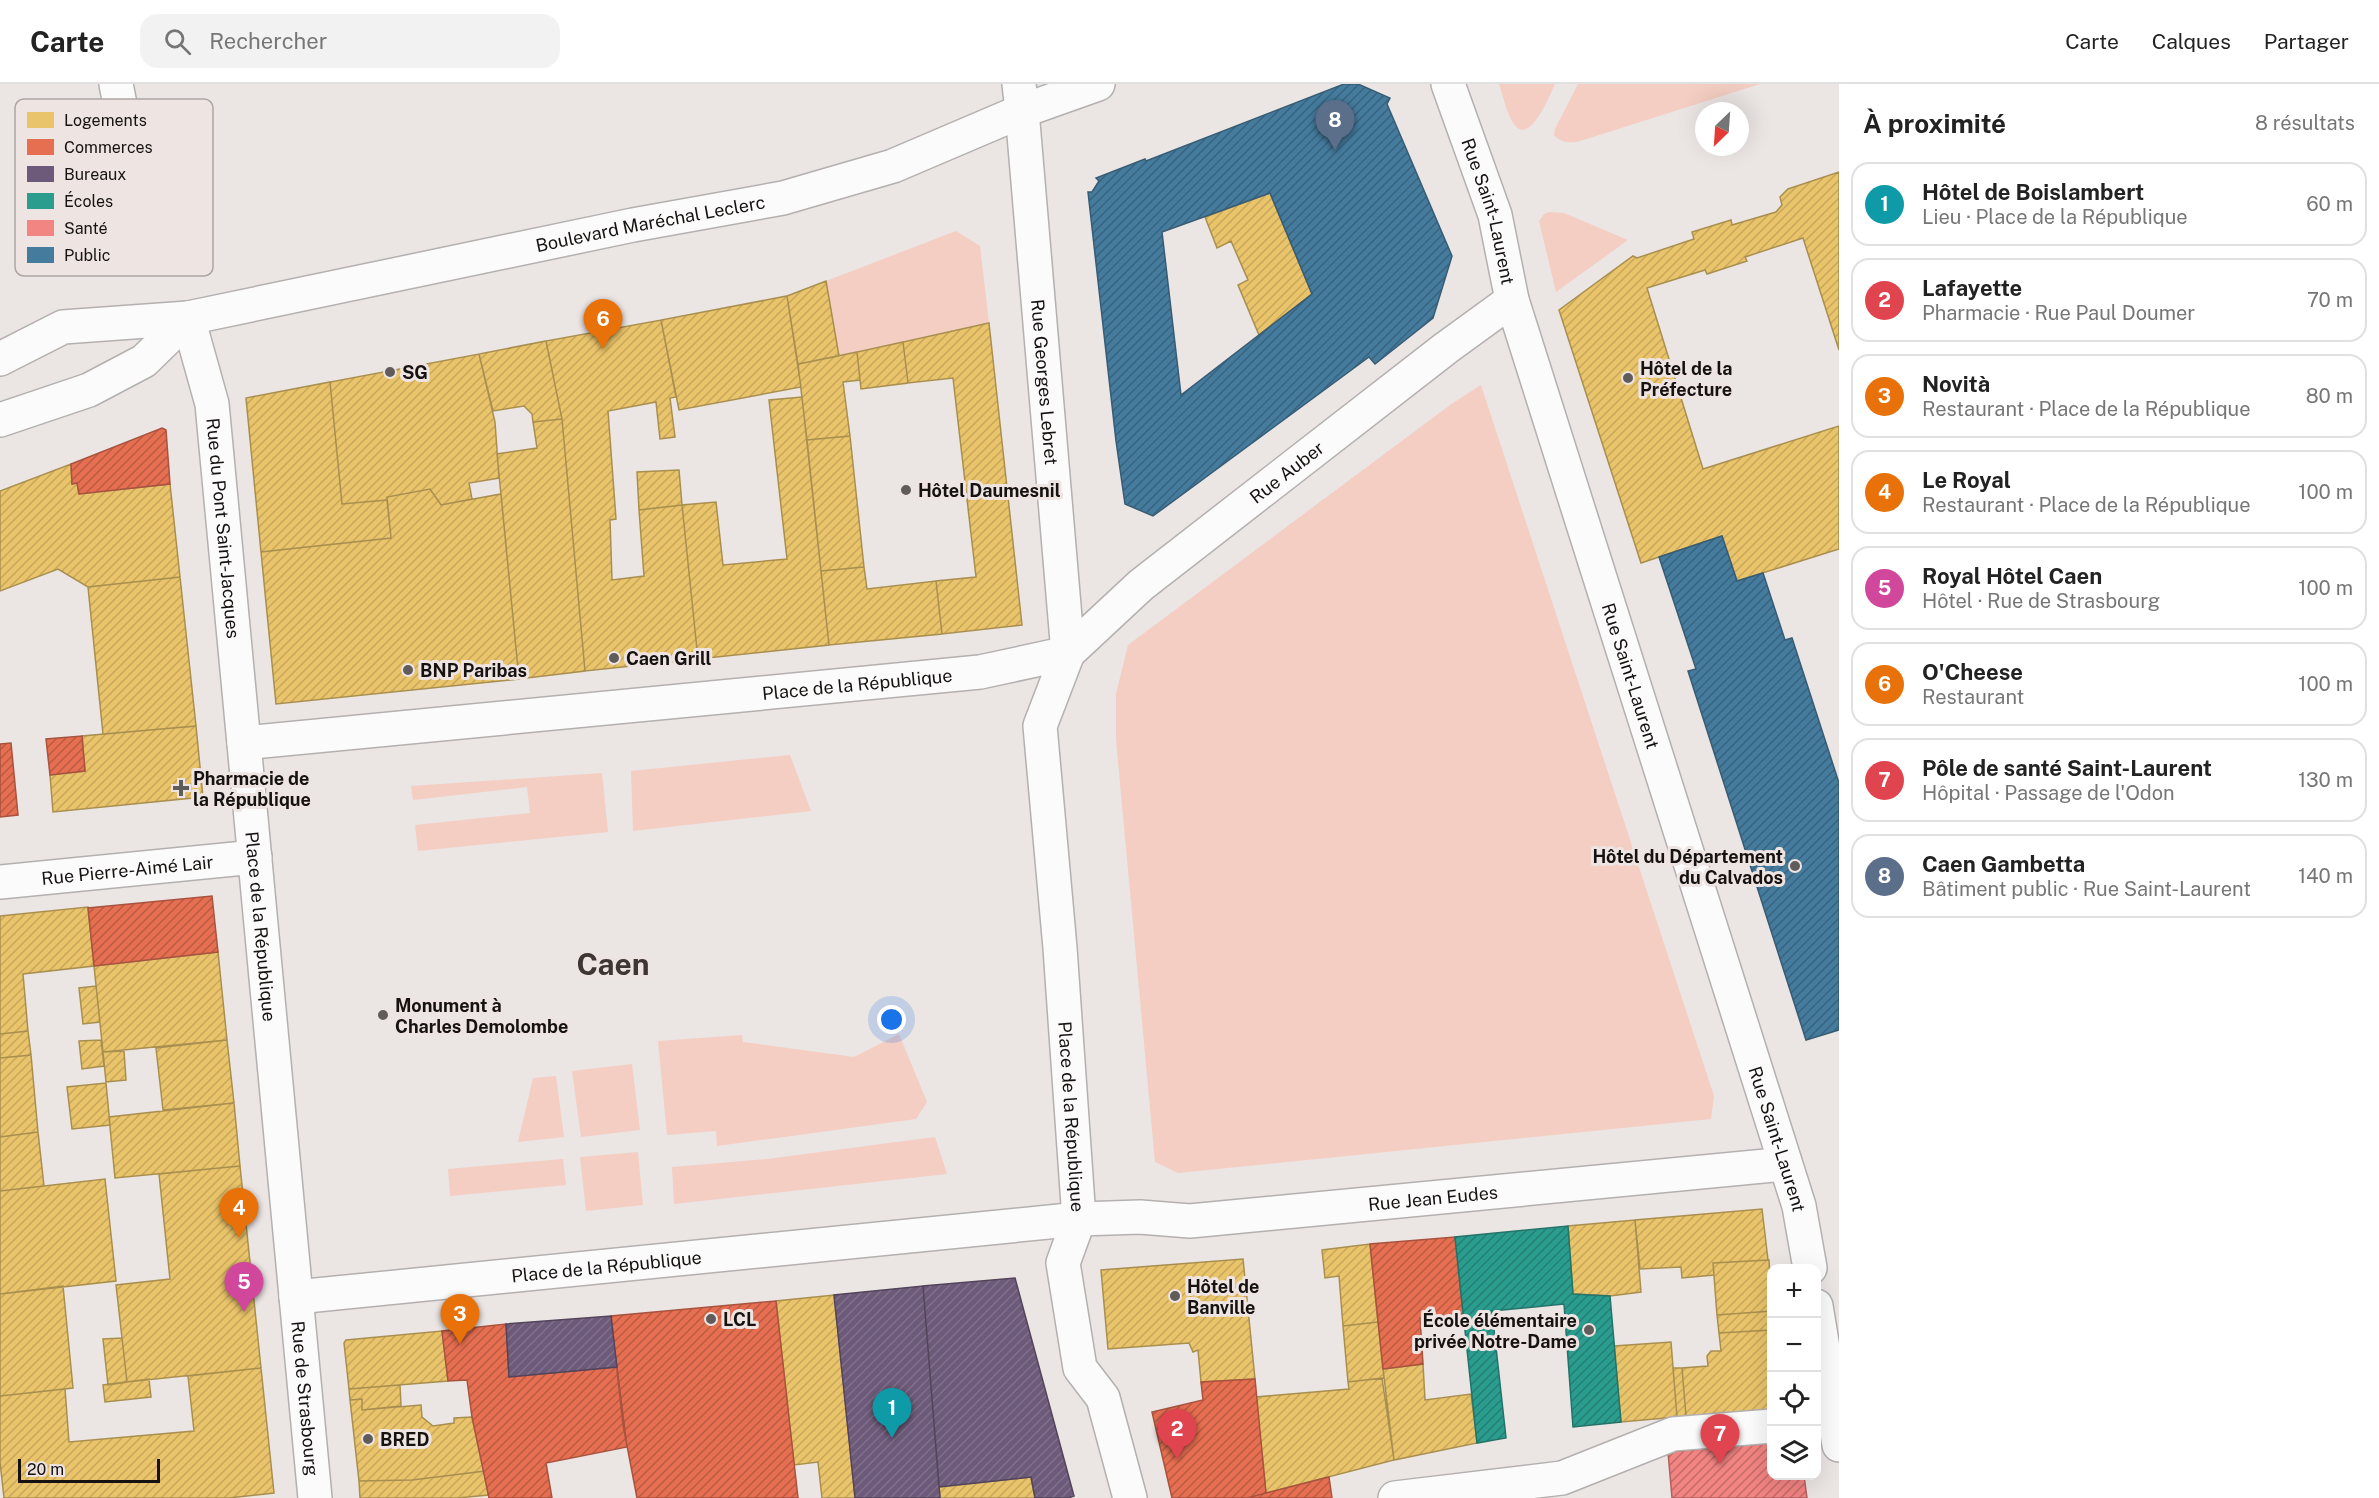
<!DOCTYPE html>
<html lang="fr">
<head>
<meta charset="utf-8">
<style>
  :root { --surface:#fff; --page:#f2f2f2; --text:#222; --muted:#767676; --line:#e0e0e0; --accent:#7c3aed }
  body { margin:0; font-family:"Public Sans",sans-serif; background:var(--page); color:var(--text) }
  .controls { position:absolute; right:18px; bottom:18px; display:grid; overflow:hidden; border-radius:12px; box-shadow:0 6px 24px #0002 }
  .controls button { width:54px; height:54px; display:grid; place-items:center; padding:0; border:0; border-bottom:2px solid var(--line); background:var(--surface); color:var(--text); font:30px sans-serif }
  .compass { position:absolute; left:1695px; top:18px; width:54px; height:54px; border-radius:50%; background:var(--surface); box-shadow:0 6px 24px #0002; rotate:205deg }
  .scale { position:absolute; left:18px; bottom:15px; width:142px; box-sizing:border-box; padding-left:6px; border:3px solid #151211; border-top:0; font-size:16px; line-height:21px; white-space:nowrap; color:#151211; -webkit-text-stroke:4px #eee4e1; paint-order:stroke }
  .you { position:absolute; left:892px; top:936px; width:21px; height:21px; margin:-15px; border:4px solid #fff; border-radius:50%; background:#1a73e8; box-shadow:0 0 0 9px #1a73e833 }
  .badge { display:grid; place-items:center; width:39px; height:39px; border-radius:50%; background:var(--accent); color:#fff; font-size:20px; font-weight:700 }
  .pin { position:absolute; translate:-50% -50px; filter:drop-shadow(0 2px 3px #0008) }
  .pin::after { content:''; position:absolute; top:32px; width:21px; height:18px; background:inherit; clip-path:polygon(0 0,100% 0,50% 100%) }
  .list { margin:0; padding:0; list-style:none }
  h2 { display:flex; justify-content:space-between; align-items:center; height:78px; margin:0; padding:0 24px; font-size:26px }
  h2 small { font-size:20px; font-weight:400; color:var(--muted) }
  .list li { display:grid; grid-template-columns:39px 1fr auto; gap:18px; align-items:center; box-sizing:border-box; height:84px; margin:0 12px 12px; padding:0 12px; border:2px solid var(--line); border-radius:18px }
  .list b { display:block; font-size:22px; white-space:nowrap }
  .list p { margin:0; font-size:20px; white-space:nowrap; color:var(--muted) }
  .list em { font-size:20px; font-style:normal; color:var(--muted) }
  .icon { flex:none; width:33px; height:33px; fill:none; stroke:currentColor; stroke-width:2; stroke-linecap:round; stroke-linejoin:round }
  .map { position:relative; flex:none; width:1839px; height:1414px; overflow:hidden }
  header { display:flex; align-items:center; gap:36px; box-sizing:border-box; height:84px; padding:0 30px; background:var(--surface); border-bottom:2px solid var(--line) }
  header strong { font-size:28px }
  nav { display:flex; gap:33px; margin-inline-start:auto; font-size:21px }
  .search { width:420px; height:54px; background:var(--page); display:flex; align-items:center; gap:15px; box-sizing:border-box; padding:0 21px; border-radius:18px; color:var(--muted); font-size:22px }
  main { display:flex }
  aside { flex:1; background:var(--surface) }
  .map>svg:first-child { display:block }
  .green { fill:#f4cec2 }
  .homes { fill:url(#homes-hatch); stroke:#a98f4f; stroke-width:1.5 }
  .shops { fill:url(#shops-hatch); stroke:#a8533e; stroke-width:1.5 }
  .offices { fill:url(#offices-hatch); stroke:#53445a; stroke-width:1.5 }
  .schools { fill:url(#schools-hatch); stroke:#247369; stroke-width:1.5 }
  .health { fill:url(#health-hatch); stroke:#b06260; stroke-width:1.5 }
  .public { fill:url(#public-hatch); stroke:#375c73; stroke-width:1.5; fill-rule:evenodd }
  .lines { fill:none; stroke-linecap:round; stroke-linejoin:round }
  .street-casing { stroke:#b4b0af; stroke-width:36 }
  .secondary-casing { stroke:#b4b0af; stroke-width:36 }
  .street { stroke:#fcfbfb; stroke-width:33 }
  .secondary { stroke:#fcfbfb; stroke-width:33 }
  .poi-dot { fill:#605c5b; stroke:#eee4e1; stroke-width:2 }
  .labels { text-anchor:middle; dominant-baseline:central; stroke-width:6; stroke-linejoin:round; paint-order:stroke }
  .street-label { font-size:18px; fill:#151211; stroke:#eee4e1 }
  .poi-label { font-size:18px; font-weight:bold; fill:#151211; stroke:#eee4e1; text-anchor:start }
  .town-label { font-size:30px; font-weight:bold; fill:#3d3633; stroke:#eee4e1 }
  .key { fill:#eee4e1; stroke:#ada5a3; stroke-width:1.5 }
  .key-label { font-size:16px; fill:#151211 }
</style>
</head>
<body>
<header>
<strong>Carte</strong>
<div class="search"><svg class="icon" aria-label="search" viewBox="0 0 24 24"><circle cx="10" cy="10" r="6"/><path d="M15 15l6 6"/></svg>Rechercher</div>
<nav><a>Carte</a><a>Calques</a><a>Partager</a></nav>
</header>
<main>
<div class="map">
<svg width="1839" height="1414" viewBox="0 0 1839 1414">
  <defs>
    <pattern id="homes-hatch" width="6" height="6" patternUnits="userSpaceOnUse" patternTransform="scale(1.5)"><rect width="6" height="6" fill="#e9c46a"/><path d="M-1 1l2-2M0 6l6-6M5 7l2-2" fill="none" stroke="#c7a75b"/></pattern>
    <pattern id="shops-hatch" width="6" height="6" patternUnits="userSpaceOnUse" patternTransform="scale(1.5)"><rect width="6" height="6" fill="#e76f51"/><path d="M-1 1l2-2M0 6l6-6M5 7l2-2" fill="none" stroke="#ba5a42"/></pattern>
    <pattern id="offices-hatch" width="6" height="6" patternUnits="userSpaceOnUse" patternTransform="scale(1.5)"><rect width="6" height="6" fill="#6d597a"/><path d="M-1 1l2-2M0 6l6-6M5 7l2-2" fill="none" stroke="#80718a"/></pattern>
    <pattern id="schools-hatch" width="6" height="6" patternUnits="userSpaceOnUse" patternTransform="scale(1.5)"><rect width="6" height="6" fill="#2a9d8f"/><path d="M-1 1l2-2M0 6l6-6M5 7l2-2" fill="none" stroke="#237f73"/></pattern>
    <pattern id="health-hatch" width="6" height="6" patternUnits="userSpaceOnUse" patternTransform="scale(1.5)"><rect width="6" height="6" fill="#f28482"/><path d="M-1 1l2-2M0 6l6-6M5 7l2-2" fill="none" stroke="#c36b69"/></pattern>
    <pattern id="public-hatch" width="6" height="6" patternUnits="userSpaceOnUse" patternTransform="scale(1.5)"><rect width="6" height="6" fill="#457b9d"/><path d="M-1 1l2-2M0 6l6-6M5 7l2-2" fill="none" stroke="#38637f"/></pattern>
  </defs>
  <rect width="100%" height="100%" fill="#ebe5e4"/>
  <path class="green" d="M1499,0H1555C1550,11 1528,67 1512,37C1506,26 1503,12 1499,0Z
    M1578,0H1760L1577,58C1568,59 1560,58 1554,51L1555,45Z
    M1549,128L1564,129L1628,156L1556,208L1539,137L1544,130Z
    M956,147L980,162L989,239L839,272L826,197Z
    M1481,301L1714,1012L1711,1035L1178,1089L1155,1078L1116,656V610L1128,561L1450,321Z
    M790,671L811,727L633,747L631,687Z
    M602,689L608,748L418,767L415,741L530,729L527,703L413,716L411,702Z
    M899,950L927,1018L916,1035L717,1062L716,1047L667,1051L658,957L742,951L743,958L854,973Z
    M632,980L640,1046L581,1053L572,987Z
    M556,992L564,1053L518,1058L533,994Z
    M935,1053L947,1090L674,1120L672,1083L767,1075Z
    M638,1068L643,1121L586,1127L580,1073Z
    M563,1075L566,1101L450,1112L448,1085Z"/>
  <path class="homes" d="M1839,88V266L1803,154L1745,173L1747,177L1707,190L1705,186L1647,204L1703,385L1839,342V465L1737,497L1722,452L1641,479L1559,226L1633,172L1637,174L1694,155L1692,148L1731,136L1732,141L1776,128L1782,121L1780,113L1788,105Z
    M1270,109L1312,210L1259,251L1238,201L1248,196L1231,157L1217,164L1205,133Z
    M826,197L839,272L798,280L787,212Z
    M787,212L801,303L679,326L661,236Z
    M661,236L676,313L670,314L675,353L660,355L656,318L608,327L616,435L610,436L612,496L644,492L639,426L682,421L698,575L585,587L562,335L546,257Z
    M989,239L1022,541L942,550L936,497L976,493L953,294L908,299L903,258Z
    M546,257L562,335L533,338L532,330L524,322L493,327L479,270Z
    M903,258L908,299L861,305L857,268Z
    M857,268L860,296L843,298L850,352L807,356L798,280Z
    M479,270L495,338L499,394L469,399L472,415L441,421L430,405L387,413V416L342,420L330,298Z
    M330,298L342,420L387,416L391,454L261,468L246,314Z
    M802,313L829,561L698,575L682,421L716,418L723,481L787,475L769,316Z
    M562,335L585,587L519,595L497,370L537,364L533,338Z
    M850,352L864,483L821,487L807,356Z
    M71,380L72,400L77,399L79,410L170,400L180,493L88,503L58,485L0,507V407Z
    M679,386L682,421L639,426L637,388Z
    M679,386L682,421L639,426L637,388Z
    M430,405L441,421L501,410L519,595L276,620L261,468L391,454L387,413Z
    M864,483L867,505L936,497L942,550L829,561L821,487Z
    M180,493L196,642L103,650L88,503Z
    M196,642L203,713L53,728L50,691L85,687L82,652Z
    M88,823L94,882L23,890L28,947L0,950V832Z
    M218,868L227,956L103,968L94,882Z
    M96,902L100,938L83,940L79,904Z
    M28,947L31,971L0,974V950Z
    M101,956L104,982L82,985L79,957Z
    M227,956L234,1019L163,1026L156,964Z
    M124,967L126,996L106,998L103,968Z
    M31,971L38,1048L0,1053V974Z
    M106,999L110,1041L72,1045L67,1003Z
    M234,1019L240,1082L115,1094L109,1033Z
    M38,1048L44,1102L0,1107V1053Z
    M240,1082L261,1284L127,1298L116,1201L170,1195L159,1090Z
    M105,1095L116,1197L0,1210V1107Z
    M1762,1125L1768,1176L1713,1179L1714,1191L1682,1194L1681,1183L1640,1185L1635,1136Z
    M1635,1136L1641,1208L1610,1212L1573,1210L1568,1142Z
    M1370,1160L1378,1238L1343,1242L1339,1192L1325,1194L1322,1166Z
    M1243,1175L1255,1295L1201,1298L1198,1266L1193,1268L1189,1259L1108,1265L1101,1186Z
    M1769,1176L1772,1227L1717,1231L1713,1179Z
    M63,1202L73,1304L0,1312V1210Z
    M834,1211L844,1304L855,1414H822L818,1378L794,1381L776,1217Z
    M1772,1227V1246L1719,1249L1717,1231Z
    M1378,1238L1384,1294L1348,1298L1343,1242Z
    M1772,1246V1326L1686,1332L1682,1284L1708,1282L1707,1272L1711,1267H1721L1719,1249Z
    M442,1247L448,1297L349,1305L344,1259L346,1256Z
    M122,1254L127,1298L108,1301L103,1255Z
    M1671,1258L1677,1333L1621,1338L1614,1262Z
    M1423,1280L1425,1316L1471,1310L1477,1359L1394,1376L1383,1285Z
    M261,1284L274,1409L229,1414H4L0,1378V1312L65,1305L69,1358L194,1347L188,1292Z
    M1673,1284H1682L1686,1332L1677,1333Z
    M1382,1294L1394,1376L1266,1409L1256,1313L1349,1305L1348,1298Z
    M149,1295L151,1313L105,1318L103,1301Z
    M400,1301L401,1322L362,1326V1315L350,1316L349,1305Z
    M362,1315V1326L421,1321L422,1333L433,1342L454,1339V1334L472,1333L485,1387L412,1396L359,1397L350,1316Z
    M485,1387L488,1411L458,1414H360L359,1397L412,1396Z
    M1031,1393L1035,1414H940L939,1403Z"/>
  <path class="shops" d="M162,344L166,346L170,400L79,410L77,399L72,400L71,380Z
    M82,652L85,687L50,691L46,655Z
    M11,659L18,731L0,733V660Z
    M212,812L218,868L94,882L88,824Z
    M1455,1153L1463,1230L1420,1234L1423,1280L1383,1285L1370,1160Z
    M776,1217L798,1414H637L623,1341L611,1232Z
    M506,1240L509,1293L617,1283L627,1363L546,1379L552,1414H489L472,1333L467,1296L448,1297L442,1247Z
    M1255,1295L1266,1409L1247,1414H1172L1152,1328L1203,1316L1201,1298Z
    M1329,1393L1332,1414H1247L1266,1409Z"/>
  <path class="offices" d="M1015,1194L1074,1412L1068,1414H1035L1031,1393L939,1403L923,1202Z
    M923,1202L940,1414H855L834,1211Z
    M611,1232L617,1283L509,1293L506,1240Z"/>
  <path class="schools" d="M1568,1142L1573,1210L1610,1212L1621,1338L1573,1343L1564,1220L1492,1227L1506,1354L1477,1359L1455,1153Z"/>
  <path class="health" d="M1772,1359V1392H1804L1807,1414H1672L1668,1368Z"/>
  <path class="public" d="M1344,0H1358L1390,14L1387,20L1452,172L1433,234L1375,280L1369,273L1153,432L1125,420L1116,357L1088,108H1092L1099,97L1096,94L1145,75L1146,77ZM1270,109L1312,210L1181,311L1162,148Z
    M1722,452L1737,497L1763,489L1785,556L1792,554L1839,699V946L1806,956L1688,587L1696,585L1659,473Z"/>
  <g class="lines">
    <g class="street-casing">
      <g id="street">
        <path d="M116,0L138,112"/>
        <path id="s1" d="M1448,0L1495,131L1512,216L1799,1122L1810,1184"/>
        <path id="s2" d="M1022,27L1068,569L1040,642L1060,864L1079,1135L1063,1179L1080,1284L1103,1314L1130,1414"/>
        <path id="s3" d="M188,234L212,320L315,1414"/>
        <path id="s4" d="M1068,569L1141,501L1446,264L1512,216"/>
        <path id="s5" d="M244,659L980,588L1068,569"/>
        <path id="s6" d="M0,798L255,773"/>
        <path id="s7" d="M296,1213L1079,1135L1140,1133L1190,1137L1785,1080"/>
        <path d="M1816,1222L1839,1361"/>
        <path d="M1395,1414L1562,1394L1673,1350L1772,1342"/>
      </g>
    </g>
    <g class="secondary-casing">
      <g id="secondary">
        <path d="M1019,0L1022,27"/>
        <path id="s8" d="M0,275L63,243L188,234L633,141L783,114L893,82L1022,27L1098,0"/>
        <path d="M0,336L89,306L144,277L188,234"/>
      </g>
    </g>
    <use href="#street" class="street"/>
    <use href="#secondary" class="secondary"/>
  </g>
  <g class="poi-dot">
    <circle cx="390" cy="288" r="6"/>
    <circle cx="1628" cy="294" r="6"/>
    <circle cx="906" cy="406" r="6"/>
    <circle cx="614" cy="574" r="6"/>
    <circle cx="408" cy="586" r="6"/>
    <path d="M178 695h6v6h6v6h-6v6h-6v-6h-6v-6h6z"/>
    <circle cx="1795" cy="782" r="6"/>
    <circle cx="383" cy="931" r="6"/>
    <circle cx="1175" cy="1212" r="6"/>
    <circle cx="711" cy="1235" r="6"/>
    <circle cx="1589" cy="1246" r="6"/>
    <circle cx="368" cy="1355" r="6"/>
  </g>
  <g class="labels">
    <g class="street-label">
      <text stroke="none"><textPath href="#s1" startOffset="134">Rue Saint-Laurent</textPath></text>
      <text stroke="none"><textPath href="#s8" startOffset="668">Boulevard Maréchal Leclerc</textPath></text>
      <text stroke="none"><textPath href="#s2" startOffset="272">Rue Georges Lebret</textPath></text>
      <text stroke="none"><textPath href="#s4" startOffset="284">Rue Auber</textPath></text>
      <text stroke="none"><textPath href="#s3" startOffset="214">Rue du Pont Saint-Jacques</textPath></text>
      <text stroke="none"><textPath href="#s1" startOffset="620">Rue Saint-Laurent</textPath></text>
      <text stroke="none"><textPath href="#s5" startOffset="616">Place de la République</textPath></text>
      <text stroke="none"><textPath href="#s6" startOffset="128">Rue Pierre-Aimé Lair</textPath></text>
      <text stroke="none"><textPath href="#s3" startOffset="614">Place de la République</textPath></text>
      <text stroke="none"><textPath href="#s2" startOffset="1014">Place de la République</textPath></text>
      <text stroke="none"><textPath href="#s1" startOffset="1106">Rue Saint-Laurent</textPath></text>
      <text stroke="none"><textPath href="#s7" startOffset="1142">Rue Jean Eudes</textPath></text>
      <text stroke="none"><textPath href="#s7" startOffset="312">Place de la République</textPath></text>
      <text stroke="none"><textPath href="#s3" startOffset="1088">Rue de Strasbourg</textPath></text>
    </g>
    <g class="poi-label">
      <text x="1640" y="284">Hôtel de la<tspan x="1640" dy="21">Préfecture</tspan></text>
      <text x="402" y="288">SG</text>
      <text x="918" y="406">Hôtel Daumesnil</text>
      <text x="626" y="574">Caen Grill</text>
      <text x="420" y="586">BNP Paribas</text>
      <text x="193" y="694">Pharmacie de<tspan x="193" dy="21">la République</tspan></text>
      <text x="1783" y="772" text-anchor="end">Hôtel du Département<tspan x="1783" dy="21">du Calvados</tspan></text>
      <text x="395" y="921">Monument à<tspan x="395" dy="21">Charles Demolombe</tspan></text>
      <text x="1187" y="1202">Hôtel de<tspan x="1187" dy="21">Banville</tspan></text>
      <text x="723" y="1235">LCL</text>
      <text x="1577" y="1236" text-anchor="end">École élémentaire<tspan x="1577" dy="21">privée Notre-Dame</tspan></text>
      <text x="380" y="1355">BRED</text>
    </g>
    <g class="town-label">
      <text x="613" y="880">Caen</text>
    </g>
  </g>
  <rect x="15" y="15" width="198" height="177" rx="9" class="key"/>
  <rect x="27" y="28" width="27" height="16" fill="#e9c46a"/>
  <rect x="27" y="55" width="27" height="16" fill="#e76f51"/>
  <rect x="27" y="82" width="27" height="16" fill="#6d597a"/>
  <rect x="27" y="109" width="27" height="16" fill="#2a9d8f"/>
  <rect x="27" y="136" width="27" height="16" fill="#f28482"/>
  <rect x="27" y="163" width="27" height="16" fill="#457b9d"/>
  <g class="key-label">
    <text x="64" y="42">Logements</text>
    <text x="64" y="69">Commerces</text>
    <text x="64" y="96">Bureaux</text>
    <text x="64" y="123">Écoles</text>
    <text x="64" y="150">Santé</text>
    <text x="64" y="177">Public</text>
  </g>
</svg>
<div class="controls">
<button>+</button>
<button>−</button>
<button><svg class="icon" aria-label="locate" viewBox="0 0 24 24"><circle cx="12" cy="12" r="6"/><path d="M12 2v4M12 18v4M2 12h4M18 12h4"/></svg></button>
<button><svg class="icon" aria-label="layers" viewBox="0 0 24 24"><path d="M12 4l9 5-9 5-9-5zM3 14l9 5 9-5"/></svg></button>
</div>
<svg class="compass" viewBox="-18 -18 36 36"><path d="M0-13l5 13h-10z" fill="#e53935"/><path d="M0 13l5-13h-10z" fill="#767676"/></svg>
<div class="scale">20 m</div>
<div class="you"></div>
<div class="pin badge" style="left:892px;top:1354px;background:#0f9aa8">1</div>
<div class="pin badge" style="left:1177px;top:1375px;background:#e0444e">2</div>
<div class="pin badge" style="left:460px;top:1260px;background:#e8710a">3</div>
<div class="pin badge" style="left:239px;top:1154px;background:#e8710a">4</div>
<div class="pin badge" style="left:244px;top:1228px;background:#d1479c">5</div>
<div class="pin badge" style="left:603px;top:265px;background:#e8710a">6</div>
<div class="pin badge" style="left:1720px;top:1380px;background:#e0444e">7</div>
<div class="pin badge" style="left:1335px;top:66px;background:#5c6f8a">8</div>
</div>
<aside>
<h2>À proximité<small>8 résultats</small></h2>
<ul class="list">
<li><span class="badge" style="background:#0f9aa8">1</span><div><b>Hôtel de Boislambert</b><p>Lieu · Place de la République</p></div><em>60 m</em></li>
<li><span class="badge" style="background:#e0444e">2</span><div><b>Lafayette</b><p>Pharmacie · Rue Paul Doumer</p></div><em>70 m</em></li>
<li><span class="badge" style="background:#e8710a">3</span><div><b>Novità</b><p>Restaurant · Place de la République</p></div><em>80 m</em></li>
<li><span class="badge" style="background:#e8710a">4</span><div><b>Le Royal</b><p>Restaurant · Place de la République</p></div><em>100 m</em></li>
<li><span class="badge" style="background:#d1479c">5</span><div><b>Royal Hôtel Caen</b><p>Hôtel · Rue de Strasbourg</p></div><em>100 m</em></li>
<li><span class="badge" style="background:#e8710a">6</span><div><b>O'Cheese</b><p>Restaurant</p></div><em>100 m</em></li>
<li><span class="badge" style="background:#e0444e">7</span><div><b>Pôle de santé Saint-Laurent</b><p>Hôpital · Passage de l'Odon</p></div><em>130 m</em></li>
<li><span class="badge" style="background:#5c6f8a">8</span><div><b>Caen Gambetta</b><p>Bâtiment public · Rue Saint-Laurent</p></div><em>140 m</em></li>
</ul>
</aside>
</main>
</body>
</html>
